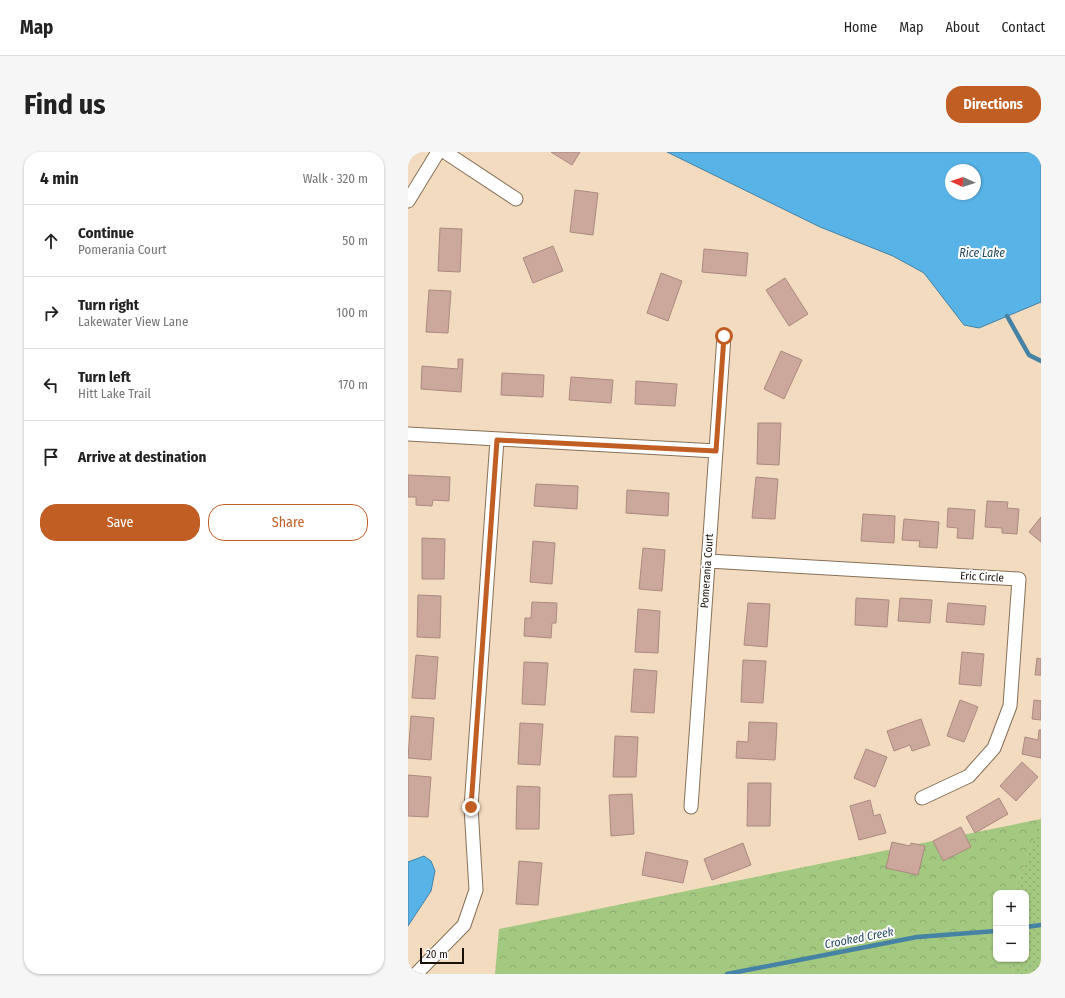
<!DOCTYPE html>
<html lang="en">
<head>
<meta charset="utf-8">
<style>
  :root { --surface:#fff; --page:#f6f6f6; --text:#222; --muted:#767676; --line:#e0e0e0; --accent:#c15e24 }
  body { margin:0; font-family:"Fira Sans Condensed",sans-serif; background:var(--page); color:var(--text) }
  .controls { position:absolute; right:12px; bottom:12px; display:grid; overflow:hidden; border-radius:8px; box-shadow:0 1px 3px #0004 }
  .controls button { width:36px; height:36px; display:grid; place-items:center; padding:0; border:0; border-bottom:1px solid var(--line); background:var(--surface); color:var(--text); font:20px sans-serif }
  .compass { position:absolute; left:537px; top:12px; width:36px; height:36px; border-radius:50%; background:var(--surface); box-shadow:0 1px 3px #0004; rotate:273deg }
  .scale { position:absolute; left:12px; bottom:10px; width:44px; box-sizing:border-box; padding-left:4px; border:2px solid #191108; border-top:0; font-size:11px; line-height:14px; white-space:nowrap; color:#191108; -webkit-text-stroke:3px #fff; paint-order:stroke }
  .stop { position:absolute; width:12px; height:12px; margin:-9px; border:3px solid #c15e24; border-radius:50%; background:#fff }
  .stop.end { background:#c15e24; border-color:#fff; box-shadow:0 1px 4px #0008 }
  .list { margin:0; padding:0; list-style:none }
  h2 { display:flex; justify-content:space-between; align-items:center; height:52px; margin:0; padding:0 16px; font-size:17px }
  h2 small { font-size:13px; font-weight:400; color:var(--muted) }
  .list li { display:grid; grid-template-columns:26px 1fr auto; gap:12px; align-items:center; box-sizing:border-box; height:72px; padding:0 16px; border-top:1px solid var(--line) }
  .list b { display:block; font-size:15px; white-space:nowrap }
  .list p { margin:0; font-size:13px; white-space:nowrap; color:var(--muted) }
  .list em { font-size:13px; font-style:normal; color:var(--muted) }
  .actions { display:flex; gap:8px; padding:12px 16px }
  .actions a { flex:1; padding:9px 0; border:1px solid var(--accent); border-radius:16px; text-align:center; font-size:14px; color:var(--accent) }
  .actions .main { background:var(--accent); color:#fff }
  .icon { flex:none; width:22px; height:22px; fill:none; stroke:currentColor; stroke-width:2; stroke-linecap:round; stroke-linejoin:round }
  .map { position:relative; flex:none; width:633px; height:822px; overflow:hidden; border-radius:16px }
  header { display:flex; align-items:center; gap:24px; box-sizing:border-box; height:56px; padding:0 20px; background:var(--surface); border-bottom:1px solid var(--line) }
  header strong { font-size:19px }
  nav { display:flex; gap:22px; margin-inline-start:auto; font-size:14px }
  .intro { display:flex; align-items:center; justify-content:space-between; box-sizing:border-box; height:96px; padding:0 24px }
  h1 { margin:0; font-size:28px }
  .button { padding:10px 18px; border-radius:16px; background:var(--accent); color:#fff; font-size:14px; font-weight:700 }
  main { display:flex; gap:24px; padding:0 24px }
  aside { flex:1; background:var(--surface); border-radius:16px; box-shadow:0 1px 3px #0004 }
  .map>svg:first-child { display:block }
  .grass { fill:url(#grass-dots) }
  .forest { fill:url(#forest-crowns) }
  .water { fill:#58b3e7; stroke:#4582a4; fill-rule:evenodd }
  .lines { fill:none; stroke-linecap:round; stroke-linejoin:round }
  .stream { stroke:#4582a4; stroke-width:4.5 }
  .building { fill:#cba79c; stroke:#ac8a7f }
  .minor-casing { stroke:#857057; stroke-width:15 }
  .minor { stroke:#fff; stroke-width:13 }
  .route { stroke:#c15e24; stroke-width:5 }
  .labels { text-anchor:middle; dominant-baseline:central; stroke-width:4; stroke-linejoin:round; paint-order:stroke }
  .street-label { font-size:11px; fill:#191108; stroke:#fff }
  .water-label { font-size:12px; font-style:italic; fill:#234a60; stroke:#fff }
</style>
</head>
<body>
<header>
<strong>Map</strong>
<nav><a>Home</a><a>Map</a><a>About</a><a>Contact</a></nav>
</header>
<div class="intro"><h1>Find us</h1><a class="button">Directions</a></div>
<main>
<aside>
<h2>4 min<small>Walk · 320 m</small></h2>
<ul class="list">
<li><svg class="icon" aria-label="ahead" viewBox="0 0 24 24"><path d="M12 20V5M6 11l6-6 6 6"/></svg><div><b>Continue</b><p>Pomerania Court</p></div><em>50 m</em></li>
<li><svg class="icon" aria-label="right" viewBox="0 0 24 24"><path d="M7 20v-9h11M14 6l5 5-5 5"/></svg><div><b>Turn right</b><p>Lakewater View Lane</p></div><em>100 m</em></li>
<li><svg class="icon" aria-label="left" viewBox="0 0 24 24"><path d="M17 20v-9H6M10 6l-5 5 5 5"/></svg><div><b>Turn left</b><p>Hitt Lake Trail</p></div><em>170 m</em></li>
<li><svg class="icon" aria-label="arrive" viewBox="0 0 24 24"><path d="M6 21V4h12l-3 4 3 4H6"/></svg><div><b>Arrive at destination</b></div></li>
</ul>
<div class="actions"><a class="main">Save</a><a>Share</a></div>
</aside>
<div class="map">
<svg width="633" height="822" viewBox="0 0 633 822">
  <defs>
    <pattern id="grass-dots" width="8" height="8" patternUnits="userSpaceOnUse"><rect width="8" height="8" fill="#a3c880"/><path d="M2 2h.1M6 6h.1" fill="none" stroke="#8cab6d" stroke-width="1.8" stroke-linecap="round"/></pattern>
    <pattern id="forest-crowns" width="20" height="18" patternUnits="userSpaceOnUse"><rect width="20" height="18" fill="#a3c880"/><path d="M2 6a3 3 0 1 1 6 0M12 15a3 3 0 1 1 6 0" fill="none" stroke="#8cab6d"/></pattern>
  </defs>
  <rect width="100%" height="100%" fill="#f3dbbf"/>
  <path class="grass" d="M633,666V822H606L601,807H618V741H606Z"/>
  <path class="forest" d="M633,667L606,741H588V807H601L606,822H87L91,777Z"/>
  <path class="water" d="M259,0H633V150L571,176L556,173L516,121L485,104L412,75ZM543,18H567V42H543Z
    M16,704L23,709L27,719L23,739L0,774V710Z"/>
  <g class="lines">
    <path class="stream" d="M599,164L621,203L633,209
      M618,775L633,773
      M319,822L509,785L588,779"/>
  </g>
  <path class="building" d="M143,0H172L164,13Z
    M167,38L190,41L185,83L162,80Z
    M32,76L54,77L52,120L30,119Z
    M145,94L155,119L125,131L115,106Z
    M296,97L340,101L338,124L294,120Z
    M253,121L274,129L260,169L239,161Z
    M377,126L400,162L381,174L358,138Z
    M21,138L43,139L40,181L18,180Z
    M373,199L394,208L376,247L356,237Z
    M50,207H55L53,240L13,237L14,214L50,217Z
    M94,221L136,223L135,245L93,243Z
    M163,225L205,228L203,251L161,248Z
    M228,229L269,232L267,254L227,252Z
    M350,271H373L371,313L349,312Z
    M0,323L42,325L41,349L25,348L24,354L8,353V345H0Z
    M348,325L370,327L367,367L344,366Z
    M128,332L170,334L169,357L126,354Z
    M219,338L261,341L260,364L218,361Z
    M579,349L600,350L599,356L611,357L609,382L594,381V376L577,375Z
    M540,356L567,358L565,387L549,386L550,376L539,375Z
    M455,362L487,364L486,391L453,389Z
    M633,365V390L621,380Z
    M496,367L531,370L529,396L511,395L512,389L494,388Z
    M14,386L37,387L36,427H14Z
    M125,389L147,391L144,432L122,430Z
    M235,396L257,398L254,439L231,437Z
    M10,443L33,444L32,486L9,485Z
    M448,446L481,448L479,475L447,473Z
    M492,446L524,448L522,471L490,469Z
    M124,450L149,451L148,471H144L143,486L116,484L117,466H123Z
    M340,451L362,452L359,495L336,493Z
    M540,451L578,454L576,473L538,470Z
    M230,457L252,459L250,501L227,500Z
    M554,500L576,502L573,534L551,532Z
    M8,503L30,505L27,547L4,546Z
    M629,506L633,507V523H627Z
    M335,508L358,509L355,551L333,550Z
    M116,510L140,511L137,553L114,552Z
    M226,517L249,519L246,561L223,560Z
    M552,548L570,555L556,590L539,584Z
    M626,548L633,549V548V568L624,567Z
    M3,564L26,566L23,608L0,606Z
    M513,567L522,593L504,599L502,593L486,599L479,579Z
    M341,570L369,571L367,608L328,606L329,589L340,590Z
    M112,571L135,572L132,613L110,612Z
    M631,578H633V606L614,602L617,585L630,588Z
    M207,584L230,585L228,625H205Z
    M458,597L479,605L467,635L446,626Z
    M614,610L630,625L608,649L592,634Z
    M0,623L23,625L20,665L0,664Z
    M340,631H363L362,674H339Z
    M109,634L132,635L131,677H108Z
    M224,642L226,682L203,684L201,643Z
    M591,646L600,662L567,681L558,665Z
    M462,648L466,664L472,662L478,681L451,688L442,654Z
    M553,675L563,695L535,709L525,689Z
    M484,690L502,694L503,691L517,694L510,723L478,716Z
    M335,691L343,713L304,728L296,707Z
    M238,700L280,709L275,731L234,723Z
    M111,709L134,711L130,753L108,752Z"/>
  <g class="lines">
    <g class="minor-casing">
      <path id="minor" d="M37,0L108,47
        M0,49L30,0
        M0,282L308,299
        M300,409L611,427L602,554L586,596L561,624L514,646
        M283,655L316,184
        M8,822L56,773L68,738L63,655L89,288"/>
    </g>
    <use href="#minor" class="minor"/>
  </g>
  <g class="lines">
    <path class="route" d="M63,655L89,288L308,299L316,184"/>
  </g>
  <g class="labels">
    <g class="street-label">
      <text transform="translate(299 419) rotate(-86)">Pomerania Court</text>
      <text transform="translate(574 425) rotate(3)">Eric Circle</text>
    </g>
    <g class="water-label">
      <text x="574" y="101">Rice Lake</text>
      <text transform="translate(451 786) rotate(-11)">Crooked Creek</text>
    </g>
  </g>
</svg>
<div class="controls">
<button>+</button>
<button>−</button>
</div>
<svg class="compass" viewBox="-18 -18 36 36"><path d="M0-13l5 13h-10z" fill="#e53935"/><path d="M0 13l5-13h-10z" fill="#767676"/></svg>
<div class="scale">20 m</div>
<div class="stop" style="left:316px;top:184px"></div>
<div class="stop end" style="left:63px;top:655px"></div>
</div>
</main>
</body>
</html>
